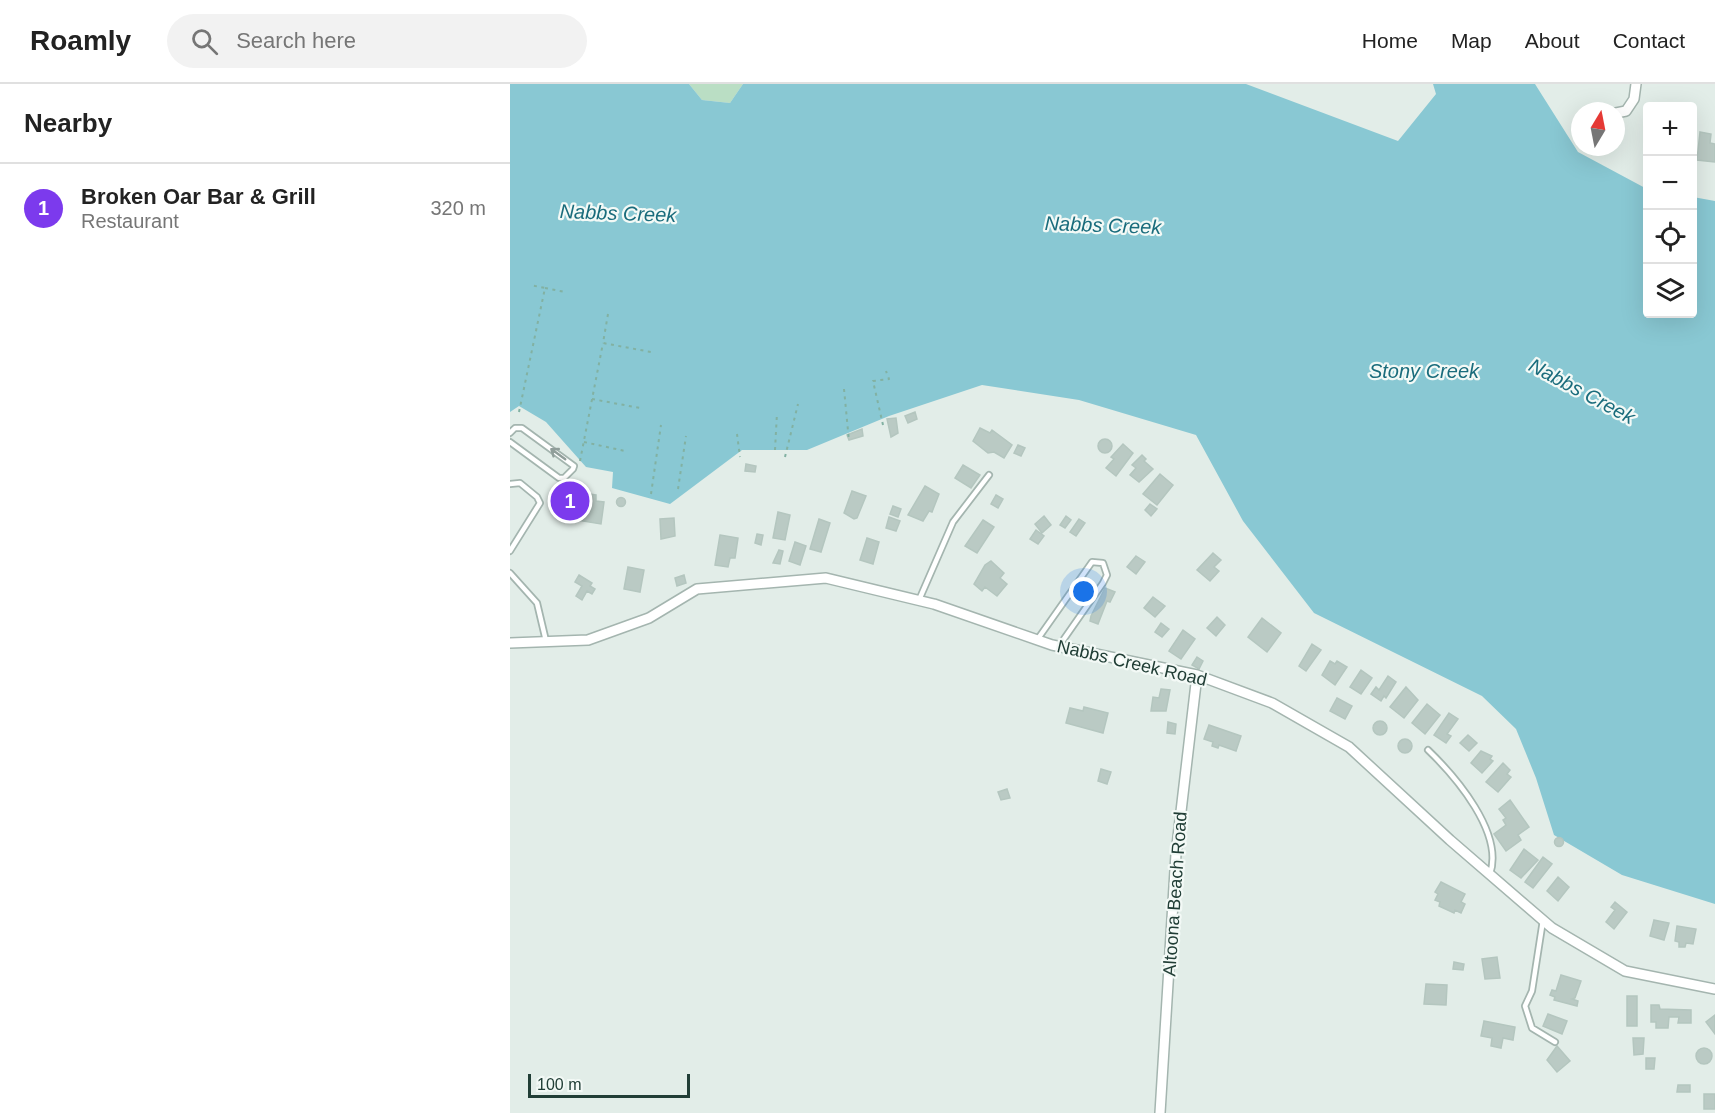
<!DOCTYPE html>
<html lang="en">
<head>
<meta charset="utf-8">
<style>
  :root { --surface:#fff; --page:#f2f2f2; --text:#222; --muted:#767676; --line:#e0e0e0; --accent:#7c3aed }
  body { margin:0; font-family:Helvetica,sans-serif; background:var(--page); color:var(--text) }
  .controls { position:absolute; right:18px; top:18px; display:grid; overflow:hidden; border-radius:6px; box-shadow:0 6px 24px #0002 }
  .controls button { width:54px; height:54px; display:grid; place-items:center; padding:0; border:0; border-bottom:2px solid var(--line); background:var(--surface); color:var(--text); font:30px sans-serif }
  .compass { position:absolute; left:1061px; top:18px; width:54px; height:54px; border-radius:50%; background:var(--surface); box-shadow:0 6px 24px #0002; rotate:10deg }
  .scale { position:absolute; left:18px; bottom:15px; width:162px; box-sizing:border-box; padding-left:6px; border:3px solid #213e36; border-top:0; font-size:16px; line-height:21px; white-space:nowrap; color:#213e36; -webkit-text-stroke:4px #f3f9f6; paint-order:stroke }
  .you { position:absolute; left:574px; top:508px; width:21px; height:21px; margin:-15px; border:4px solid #fff; border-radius:50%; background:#1a73e8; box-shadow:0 0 0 9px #1a73e833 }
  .badge { display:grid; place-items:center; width:39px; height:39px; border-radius:50%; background:var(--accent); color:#fff; font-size:20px; font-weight:700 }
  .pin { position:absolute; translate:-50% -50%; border:3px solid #fff; box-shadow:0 2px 6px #0006 }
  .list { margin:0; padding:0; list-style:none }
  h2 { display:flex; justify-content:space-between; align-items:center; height:78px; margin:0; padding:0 24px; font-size:26px }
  h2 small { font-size:20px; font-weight:400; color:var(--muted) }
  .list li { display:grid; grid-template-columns:39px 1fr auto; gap:18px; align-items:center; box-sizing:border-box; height:90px; padding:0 24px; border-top:2px solid var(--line) }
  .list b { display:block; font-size:22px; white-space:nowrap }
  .list p { margin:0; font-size:20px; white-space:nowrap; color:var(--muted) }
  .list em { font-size:20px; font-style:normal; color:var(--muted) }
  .icon { flex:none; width:33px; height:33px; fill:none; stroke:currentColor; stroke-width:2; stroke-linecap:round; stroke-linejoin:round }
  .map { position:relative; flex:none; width:1205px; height:1029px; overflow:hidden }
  header { display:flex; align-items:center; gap:36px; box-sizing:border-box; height:84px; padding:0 30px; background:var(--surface); border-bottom:2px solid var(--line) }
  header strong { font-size:28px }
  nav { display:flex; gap:33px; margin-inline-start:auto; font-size:21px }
  .search { width:420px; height:54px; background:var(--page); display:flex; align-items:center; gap:15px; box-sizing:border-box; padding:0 21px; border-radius:33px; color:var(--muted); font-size:22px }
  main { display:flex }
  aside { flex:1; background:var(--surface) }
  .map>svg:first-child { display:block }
  .green { fill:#badec4 }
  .water { fill:#89c8d3 }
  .building { fill:#bacac4; stroke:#b4c6bf; stroke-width:1.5 }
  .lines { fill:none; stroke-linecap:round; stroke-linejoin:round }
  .lane-casing { stroke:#a4b5af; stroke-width:8 }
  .street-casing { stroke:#a4b5af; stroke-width:12 }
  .path { stroke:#82b1a2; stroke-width:2; stroke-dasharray:3 4.5; stroke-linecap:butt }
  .lane { stroke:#fff; stroke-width:4.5 }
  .street { stroke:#fff; stroke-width:9 }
  .oneway { stroke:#909e9a }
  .labels { text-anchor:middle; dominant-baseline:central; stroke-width:4.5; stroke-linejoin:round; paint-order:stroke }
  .street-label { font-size:18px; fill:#213e36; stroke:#f3f9f6 }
  .water-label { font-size:20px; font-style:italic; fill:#1a6c7c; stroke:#f3f9f6 }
</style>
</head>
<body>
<header>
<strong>Roamly</strong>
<div class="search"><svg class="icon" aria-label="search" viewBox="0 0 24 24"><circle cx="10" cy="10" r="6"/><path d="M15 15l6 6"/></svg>Search here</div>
<nav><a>Home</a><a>Map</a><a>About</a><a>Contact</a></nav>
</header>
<main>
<aside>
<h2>Nearby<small></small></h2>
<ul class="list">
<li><span class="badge">1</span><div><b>Broken Oar Bar &amp; Grill</b><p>Restaurant</p></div><em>320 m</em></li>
</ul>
</aside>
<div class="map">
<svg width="1205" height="1029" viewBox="0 0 1205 1029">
  <rect width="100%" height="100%" fill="#e2ede8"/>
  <path class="green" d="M179,0H233L220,19L192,16Z"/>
  <path class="water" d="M0,0H179L192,16L220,19L233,0H736L888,57L926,10L923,0H1025L1068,68L1137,105L1138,230H1182L1183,113L1205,117V820L1112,791L1044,751L1026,694L1006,645L972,612L804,529L733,437L686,351L569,316L472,301L379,332L297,366H232L160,420L102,404L103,388L76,383L36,338L9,322L0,328Z"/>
  <path class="building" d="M1190,48L1201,50L1200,59L1205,60V78L1187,76Z
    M405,328L407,335L398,339L395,332Z
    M386,334L388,349L381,353L377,335Z
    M470,344L480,349L482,346L502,361L494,374L484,368L478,369L463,357Z
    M352,345L353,352L339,356L337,351Z
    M588 362a7 7 0 1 1 14 0a7 7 0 1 1-14 0Z
    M613,360L623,369L606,392L596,384L604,375L601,373Z
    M508,361L515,364L511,372L504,369Z
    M632,371L636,375L634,377L643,385L629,398L620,391L626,384L622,381Z
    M236,380L246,382L245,388L235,387Z
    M453,381L470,391L461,404L445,394Z
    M650,390L663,401L647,421L633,410Z
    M415,402L429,410L422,428L419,427L413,437L398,431Z
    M58,407L86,411V417L94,418L91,440L54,434Z
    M342,407L356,412L347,434L344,435L334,429Z
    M486,411L493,415L488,424L481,420Z
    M106.5 418a4.5 4.5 0 1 1 9 0a4.5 4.5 0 1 1-9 0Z
    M640,420L647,425L641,432L635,426Z
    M383,422L391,425L388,433L380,430Z
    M268,428L280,431L275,456L263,454Z
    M534,432L541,441L532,449L525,440Z
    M556,432L561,436L555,444L550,441Z
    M379,433L390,437L386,447L376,444Z
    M164,434L165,452L151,455L150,435Z
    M309,435L320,439L311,468L300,465Z
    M569,435L575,439L566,452L560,448Z
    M473,436L484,443L467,469L455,462Z
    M526,446L534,452L528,460L520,455Z
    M247,450L253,451L251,461L245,459Z
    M210,451L228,454L225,474H220L218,483L205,481Z
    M357,454L369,458L363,480L350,476Z
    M285,458L296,462L290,481L279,477Z
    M269,466L273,467L270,480L263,479Z
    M703,469L711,476L704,483L709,487L700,497L687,486Z
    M626,472L635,478L626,490L617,483Z
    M481,477L494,489L490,494L497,500L487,512L475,503L472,507L464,500L475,481Z
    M118,483L134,486L130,508L114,505Z
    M69,491L82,499L80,502L85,505L82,510L77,507L72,516L66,512L72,502L65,498Z
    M174,491L176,499L167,502L165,494Z
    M595,504L605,508L600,518L597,517L588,540L580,537L581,532Z
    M643,513L655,522L645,533L634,524Z
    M707,533L715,541L706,552L697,544Z
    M752,534L771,549L757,568L738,553Z
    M651,539L659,545L652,553L645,548Z
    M673,546L685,555L671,575L659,567Z
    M802,560L811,566L796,587L789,582Z
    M687,573L693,577L689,585L682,581Z
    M820,577L825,580L827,577L837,583L825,601L812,591Z
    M851,586L862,594L851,610L840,603Z
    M878,592L886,598L876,614L874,612L871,617L861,610L866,603L869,606Z
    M896,603L908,616L894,634L880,623Z
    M651,605L660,606L656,627H641L643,613L649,614Z
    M827,614L842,622L835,635L820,627Z
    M917,620L930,631L915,650L902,639Z
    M574,623L598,629L593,649L556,639L560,624L573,627Z
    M939,629L948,635L937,650L941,652L936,659L924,651Z
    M863 644a7 7 0 1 1 14 0a7 7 0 1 1-14 0Z
    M658,638L666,640L665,650L657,649Z
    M699,641L731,652L726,667L709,661L708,664L702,662L703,658L694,655Z
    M958,651L967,659L959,667L950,659Z
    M888 662a7 7 0 1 1 14 0a7 7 0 1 1-14 0Z
    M971,667L982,672L980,675L983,677L972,689L961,679Z
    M993,679L1000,686L997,690L1001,693L988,708L976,698Z
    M591,685L601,688L597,700L588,697Z
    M497,705L500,714L491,716L488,708Z
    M1000,716L1019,743L1008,751L1011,756L996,767L984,750L996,741L993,736L996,734L989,725Z
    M1044.5 758a4.5 4.5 0 1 1 9 0a4.5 4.5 0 1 1-9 0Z
    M1014,765L1028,776L1011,794L1000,786Z
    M1033,773L1042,780L1023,804L1015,798Z
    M1048,793L1059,803L1048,817L1037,807Z
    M931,798L955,810L951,818L955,820L951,829L945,826L944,829L929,822L930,818L925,816L928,810L925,808Z
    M1105,818L1117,828L1104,845L1096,838L1105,826L1101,823Z
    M1144,836L1159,839L1154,856L1140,852Z
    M1167,842L1186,845L1183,860L1176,859L1175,863H1169V858L1165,857Z
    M987,873L990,894L975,895L972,875Z
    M944,878L954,880L953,886L943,885Z
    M1051,891L1071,897L1065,914L1062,915L1068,917L1067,922L1044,916L1045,913L1040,911L1042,906L1046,907Z
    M916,900L937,901L936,921L914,920Z
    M1117,912H1127V942H1117Z
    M1141,921H1149L1150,925L1181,926V939H1168L1169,933H1159L1158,944H1146V938H1141Z
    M1038,930L1057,937L1052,950L1033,942Z
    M1205,931V950L1196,938Z
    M974,937L1005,943L1003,956L993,954L991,964L981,962L982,954L971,952Z
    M1123,954H1134L1133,970L1124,971Z
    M1047,962L1060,977L1047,988L1037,976Z
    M1186 972a8 8 0 1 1 16 0a8 8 0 1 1-16 0Z
    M1136,974H1145L1144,985H1136Z
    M1168,1001H1180V1008H1167Z
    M1194,1010H1205V1025H1194Z"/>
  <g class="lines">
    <g class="lane-casing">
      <path id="lane" d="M0,349L5,344H12L64,382L63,385L54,394H49L0,358
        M0,400L10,399L27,413L30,419L0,467
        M0,489L27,519L36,557
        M409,516L443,438L479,391
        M527,556L582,478L593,479L597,491L593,499L549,562
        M918,666C946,693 994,749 980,790
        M1033,836L1022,907L1015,922L1022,944L1045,958"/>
    </g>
    <g class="street-casing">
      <path id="street" d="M1106,29L1116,27L1124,15L1126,0
        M0,559L78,556L139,534L187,505L316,494L424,520L542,561L687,591L762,619L839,663L940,756L1042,844L1115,887L1205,905
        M650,1029L666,770L687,591"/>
    </g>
    <path class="path" d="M35,204L55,208
      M98,230L93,259L141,268
      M334,305L339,357
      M82,315L130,324
      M9,328L35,204L20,201
      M373,341L363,297L379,295L376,287
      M227,350L230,373
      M74,358L115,367
      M265,366L267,329
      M275,373L288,320
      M70,377L93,259
      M168,405L176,352
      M141,410L151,341"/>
    <use href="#lane" class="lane"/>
    <use href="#street" class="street"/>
  </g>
  <defs><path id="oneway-shaft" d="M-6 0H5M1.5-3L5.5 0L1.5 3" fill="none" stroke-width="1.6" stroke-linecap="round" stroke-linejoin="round" transform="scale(1.5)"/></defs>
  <use class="oneway" href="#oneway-shaft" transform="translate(48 370) rotate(-144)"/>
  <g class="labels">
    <g class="street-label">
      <text transform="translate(622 579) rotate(13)">Nabbs Creek Road</text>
      <text transform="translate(665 810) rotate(-86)">Altoona Beach Road</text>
    </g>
    <g class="water-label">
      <text transform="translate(108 129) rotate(2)">Nabbs Creek</text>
      <text transform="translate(593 141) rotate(2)">Nabbs Creek</text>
      <text x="914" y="287">Stony Creek</text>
      <text transform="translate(1072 307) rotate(28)">Nabbs Creek</text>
    </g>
  </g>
</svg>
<div class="controls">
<button>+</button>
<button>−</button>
<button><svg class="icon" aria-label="locate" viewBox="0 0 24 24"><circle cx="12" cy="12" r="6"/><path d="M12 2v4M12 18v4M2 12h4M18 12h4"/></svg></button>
<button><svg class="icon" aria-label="layers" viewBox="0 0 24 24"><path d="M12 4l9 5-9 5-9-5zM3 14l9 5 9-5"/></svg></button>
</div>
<svg class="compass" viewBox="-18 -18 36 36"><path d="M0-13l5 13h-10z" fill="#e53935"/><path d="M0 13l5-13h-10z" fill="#767676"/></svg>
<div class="scale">100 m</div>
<div class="you"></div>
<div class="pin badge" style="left:60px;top:417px">1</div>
</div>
</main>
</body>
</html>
